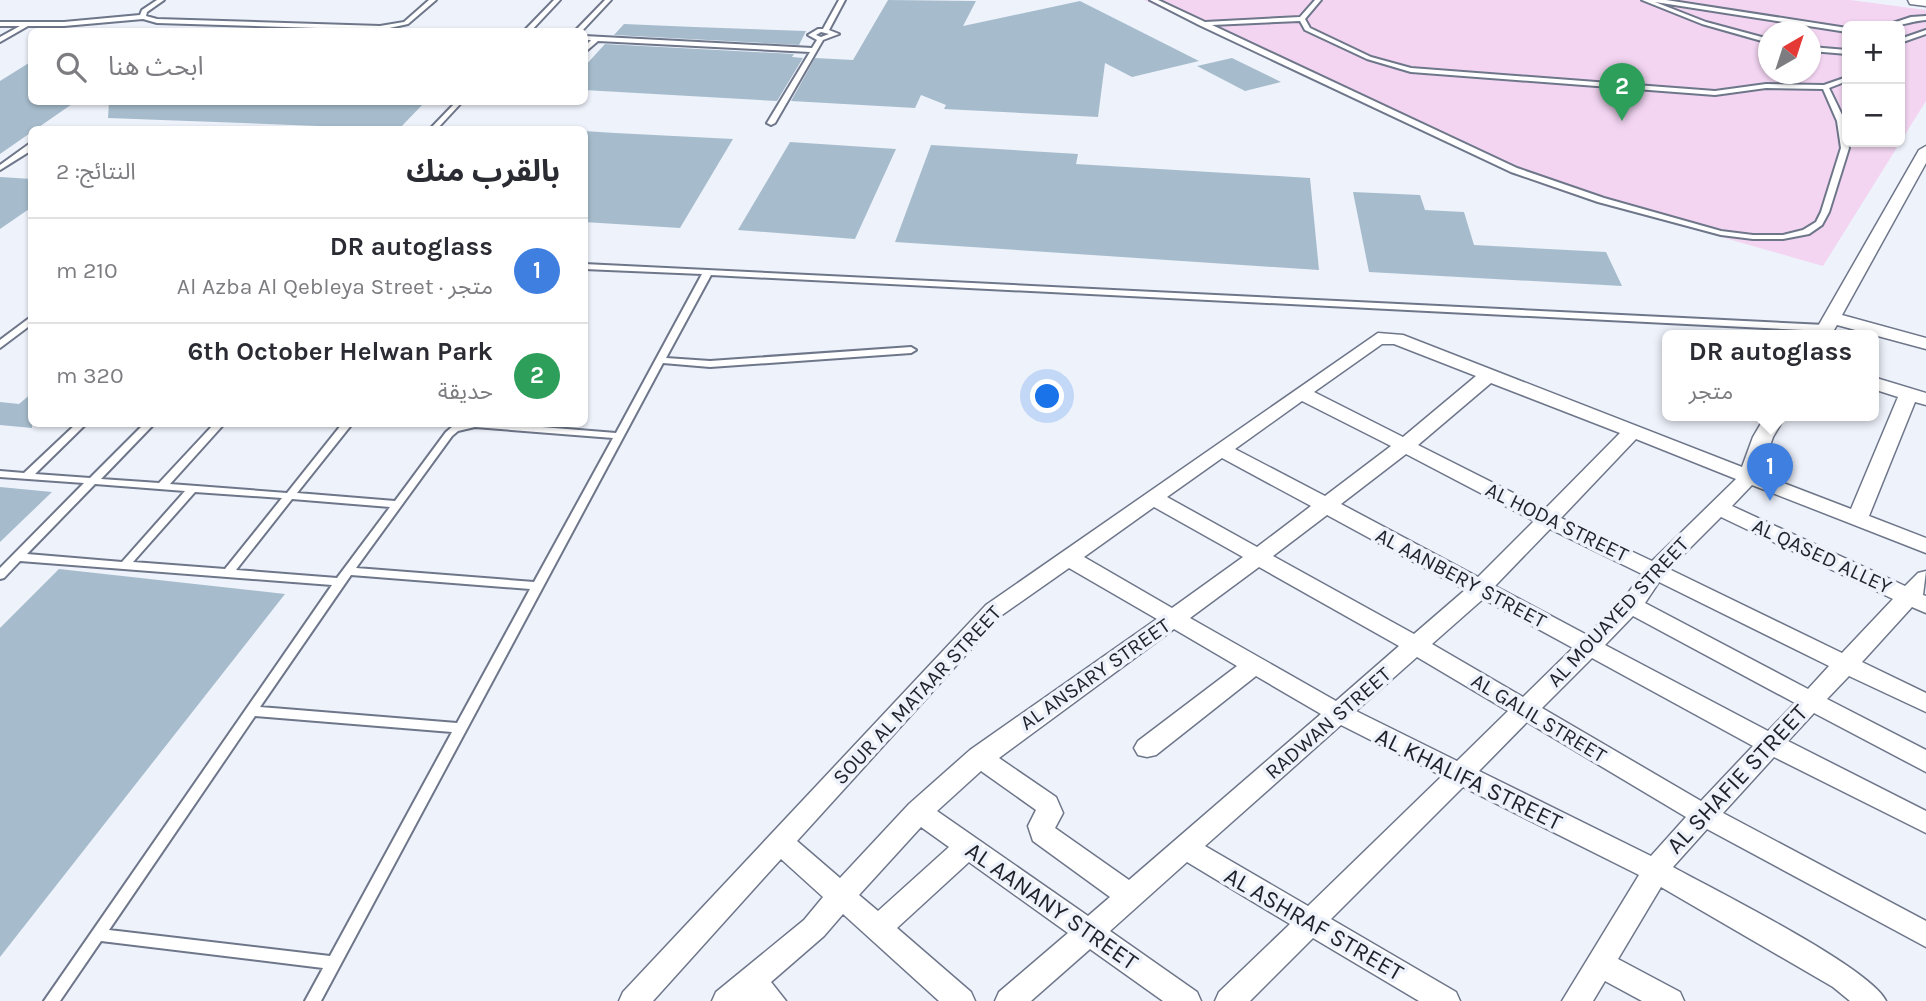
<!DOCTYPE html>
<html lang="ar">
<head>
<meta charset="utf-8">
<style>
  :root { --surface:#fff; --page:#f2f2f3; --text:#2b2b33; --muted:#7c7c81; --line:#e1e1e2; --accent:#2563eb }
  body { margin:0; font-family:Karla,"Noto Sans Arabic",sans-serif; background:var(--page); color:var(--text); direction:rtl }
  .controls { position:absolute; right:21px; top:21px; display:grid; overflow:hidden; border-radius:10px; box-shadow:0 2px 5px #0004 }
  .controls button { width:63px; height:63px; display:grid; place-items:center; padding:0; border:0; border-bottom:2px solid var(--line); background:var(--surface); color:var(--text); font:35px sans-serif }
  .compass { position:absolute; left:1758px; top:21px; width:63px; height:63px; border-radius:50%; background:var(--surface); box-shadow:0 2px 5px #0004; rotate:39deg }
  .you { position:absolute; left:1048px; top:397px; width:24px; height:24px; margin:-18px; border:5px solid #fff; border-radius:50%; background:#1a73e8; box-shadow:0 0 0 10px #1a73e833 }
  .badge { display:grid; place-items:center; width:46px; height:46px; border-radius:50%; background:var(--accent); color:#fff; font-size:23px; font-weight:700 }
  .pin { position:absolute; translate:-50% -58px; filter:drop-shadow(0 2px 4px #0008) }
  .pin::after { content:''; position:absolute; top:37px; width:24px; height:21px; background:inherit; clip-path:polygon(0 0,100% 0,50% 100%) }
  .popup { position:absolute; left:1662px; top:330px; width:217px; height:91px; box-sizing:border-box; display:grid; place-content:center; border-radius:10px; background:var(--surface); filter:drop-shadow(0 2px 5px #0005); font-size:23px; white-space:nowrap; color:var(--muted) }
  .popup b { font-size:26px; color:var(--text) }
  .popup::after { content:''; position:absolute; left:50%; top:100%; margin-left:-14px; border:14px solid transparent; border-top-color:var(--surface) }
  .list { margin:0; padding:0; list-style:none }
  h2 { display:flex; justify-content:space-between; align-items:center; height:91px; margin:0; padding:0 28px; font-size:30px }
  h2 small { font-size:23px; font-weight:400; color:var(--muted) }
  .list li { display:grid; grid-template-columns:46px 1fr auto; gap:21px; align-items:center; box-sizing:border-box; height:105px; padding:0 28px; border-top:2px solid var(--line) }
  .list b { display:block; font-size:26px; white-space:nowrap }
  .list p { margin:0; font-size:23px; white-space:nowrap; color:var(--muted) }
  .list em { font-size:23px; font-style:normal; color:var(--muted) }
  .icon { flex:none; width:38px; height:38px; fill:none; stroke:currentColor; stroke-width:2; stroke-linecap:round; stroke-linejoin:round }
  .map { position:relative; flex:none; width:1926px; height:1001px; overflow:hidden; direction:ltr }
  .search { position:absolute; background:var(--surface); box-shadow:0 2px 5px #0004; left:28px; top:28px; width:560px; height:77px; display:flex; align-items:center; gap:18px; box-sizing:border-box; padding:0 24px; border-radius:10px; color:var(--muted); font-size:26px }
  .panel { position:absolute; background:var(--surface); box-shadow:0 2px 5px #0004; left:28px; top:126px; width:560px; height:301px; border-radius:10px; direction:rtl }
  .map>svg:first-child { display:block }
  .green { fill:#f3d5f2; fill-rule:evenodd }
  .building { fill:#a6bccc }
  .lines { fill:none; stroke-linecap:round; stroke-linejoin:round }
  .service-casing { stroke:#6e768a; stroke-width:4 }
  .minor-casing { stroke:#6e768a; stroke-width:3 }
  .secondary-casing { stroke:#6e768a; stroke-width:3 }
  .service { fill:#fff; fill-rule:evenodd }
  .minor { fill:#fff; fill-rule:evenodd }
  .secondary { fill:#fff; fill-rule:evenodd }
  .labels { text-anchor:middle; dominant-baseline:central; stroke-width:7; stroke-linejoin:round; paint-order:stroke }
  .street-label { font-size:21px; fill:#1f222a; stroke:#eef2fb }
  .near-street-label { font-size:24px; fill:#1f222a; stroke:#eef2fb }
</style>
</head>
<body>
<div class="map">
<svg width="1926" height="1001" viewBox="0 0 1926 1001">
  <rect width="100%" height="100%" fill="#eef2fb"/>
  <path class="green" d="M1144,0H1850L1926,10V101L1823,266L1550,188L1506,171ZM1847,26H1900V142H1847ZM1769,32H1811V74H1769Z"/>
  <path class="building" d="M888,0L976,1L963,26L1080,1L1199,61L1132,77L1105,63L1098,117L944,109L946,105L921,95L915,108L791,101L815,58L853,60Z
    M624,24L694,27L806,31L799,45L614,35Z
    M605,44L794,54L792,57L803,58L777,101L584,90V67Z
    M1232,58L1281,82L1245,91L1197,66Z
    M32,61V102H75L0,154V81Z
    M109,102H425L399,129L108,118Z
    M584,131L615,133L733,139L680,228L584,222Z
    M790,142L896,149L855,239L738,230Z
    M931,145L1078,154L1076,164L1310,178L1319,270L895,242Z
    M0,177L32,179V207L0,229Z
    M1353,192L1420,195L1425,210L1464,212L1474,245L1606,252L1622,286L1369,272Z
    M32,393V428L0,425V402L19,404Z
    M0,487L52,492L0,542Z
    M59,569L285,594L0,957V628Z"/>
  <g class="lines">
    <g class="service-casing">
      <path id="service" d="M157,0H164L147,12L146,16L157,19L380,26L404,22L429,0H436L408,24L380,30L157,23L143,19L64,26H28L0,42V37L20,26H0V22H64L140,15L142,10Z
        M554,0H560L530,32H523Z
        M605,0H611L581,32H574Z
        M839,0H845L829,30L839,34L823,40L775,123L771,125L767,123L810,52L598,41L584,53V47L591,40H584V36L812,48L817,40L808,35L818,29H823ZM821,32L829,34L821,37L816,35Z
        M1150,0H1158L1205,22L1300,17L1315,0H1321L1305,19L1310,28L1371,57L1411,68L1715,91L1766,84L1824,85L1847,77V81L1829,88L1845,121L1849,148L1829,212L1822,225L1809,234L1783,239H1753L1721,235L1598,202L1511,172L1199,25ZM1300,21L1305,30L1367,59L1411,72L1715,95L1766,88L1823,89L1837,121L1841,148L1821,212L1816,222L1803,230L1783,235H1753L1721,231L1604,198L1517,168L1212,25Z
        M1642,0H1666L1847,28V32L1655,2L1706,22L1769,39V43L1702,24Z
        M1926,16V20C1912,21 1898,27 1884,26L1911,17Z
        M1926,30V34L1900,43V39Z
        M1811,47L1847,50V54L1811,51Z
        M456,102H462L436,130H429Z
        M29,144H32V150L0,170V165Z
        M584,264L1825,325L1829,328L1825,331L711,275L666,358L710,361L911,347L916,350L911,353L710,367L663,363L321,1001H305L323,968L101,941L60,1001H44L332,585L20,561L4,578L0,579V568L84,483L0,477V471L24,473L76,424H86L35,474L90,478L144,424H154L101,479L159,483L214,424H224L170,484L287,493L342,424H352L297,493L395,501L446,432L452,427L464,424H505L616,433L702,274L584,269ZM475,427L613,438L534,582L356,568L452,436L458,431ZM95,484L185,491L122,562L27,554ZM195,492L282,498L225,569L133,562ZM292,499L390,507L337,578L236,570ZM351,575L530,589L457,723L260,707ZM255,716L452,732L330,956L109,930Z
        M32,316V324L0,348V340Z"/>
    </g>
    <g class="minor-casing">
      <path id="minor" d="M1926,146V163L1842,315L1926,338V349L1837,325L1831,335H1813L1919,150Z
        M1378,333L1403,335L1742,467L1753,437L1766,415H1786L1773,437L1760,474L1851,509L1898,397L1873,389V377L1926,393V405L1915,402L1869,516L1926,538V553L1752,485L1732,506L1905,586L1918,573L1926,571L1923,595L1926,596V613L1912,607L1862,662L1926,693V712L1849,676L1827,699L1926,750V772L1814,713L1788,741L1926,811V833L1774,757L1723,813L1926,921V947L1707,829L1673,867C1714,890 1870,967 1886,1001H1850L1833,987L1661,887L1618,959L1680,992L1684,1001H1642L1605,981L1593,1001H1562L1639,875L1463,787L1331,919L1456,992L1460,1001H1419L1313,938L1250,1001H1215L1219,992L1290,924L1187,862L1110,931L1197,992L1201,1001H1163L1090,949L1031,1001H995L999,992L1068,933L969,862L897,928L971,992L975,1001H939L843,914L824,936L771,982L786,1001H712L716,992L804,920L823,897L781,859L653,1001H619L623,992L986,605ZM1382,344H1394L1476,376L1403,437L1314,392ZM1491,383L1620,433L1545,509L1418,445ZM1302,401L1391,446L1325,496L1235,449ZM1636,439L1736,479L1652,561L1561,518ZM1406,454L1534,521L1478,577L1341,504ZM1222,458L1311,506L1257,547L1167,497ZM1154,507L1243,557L1172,608L1084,557ZM1327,515L1465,590L1414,634L1273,556ZM1721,517L1893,599L1842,653L1669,569ZM1550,529L1642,574L1623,600L1587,635L1495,586ZM1259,567L1399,646L1336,701L1190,618ZM1069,568L1157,619L970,750L909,804L840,878L797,841L1002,615ZM1659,582L1829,666L1808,689L1645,603ZM1483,599L1573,648L1523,697L1432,644ZM1633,616L1795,703L1768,731L1605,645ZM1174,629L1237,666L1138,741L1134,748L1138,755L1147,757L1156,755L1256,676L1321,714L1129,880L1055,828L1063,813L1056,797L999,758ZM1417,657L1508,711L1457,761L1356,711ZM1592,658L1753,746L1701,801L1542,708ZM1527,722L1686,817L1651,856L1479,771ZM1341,725L1442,776L1308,906L1205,846ZM981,771L1036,810L1028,826L1033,841L1110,897L1088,916L937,811ZM921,827L949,847L878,911L859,895Z"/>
    </g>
    <g class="secondary-casing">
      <path id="secondary" d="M1908,0H1926V6L1910,4Z"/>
    </g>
    <use href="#service" class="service"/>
    <use href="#minor" class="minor"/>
    <use href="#secondary" class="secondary"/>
  </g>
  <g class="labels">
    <g class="street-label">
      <text transform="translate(1557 522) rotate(26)">AL HODA STREET</text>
      <text transform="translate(1822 556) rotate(25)">AL QASED ALLEY</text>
      <text transform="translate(1461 578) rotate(28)">AL AANBERY STREET</text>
      <text transform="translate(1618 612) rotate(-47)">AL MOUAYED STREET</text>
      <text transform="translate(1095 674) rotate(-35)">AL ANSARY STREET</text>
      <text transform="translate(917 695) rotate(-47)">SOUR AL MATAAR STREET</text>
      <text transform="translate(1539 718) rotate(31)">AL GALIL STREET</text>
      <text transform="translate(1328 723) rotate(-41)">RADWAN STREET</text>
    </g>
    <g class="near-street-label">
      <text transform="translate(1469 779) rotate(26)">AL KHALIFA STREET</text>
      <text transform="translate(1737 779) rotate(-47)">AL SHAFIE STREET</text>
      <text transform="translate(1052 906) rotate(35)">AL AANANY STREET</text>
      <text transform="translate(1314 924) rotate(30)">AL ASHRAF STREET</text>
    </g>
  </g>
</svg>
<div class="controls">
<button>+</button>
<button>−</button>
</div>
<svg class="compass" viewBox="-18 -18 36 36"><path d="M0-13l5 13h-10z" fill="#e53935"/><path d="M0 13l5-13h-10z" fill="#7c7c81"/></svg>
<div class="you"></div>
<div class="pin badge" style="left:1770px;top:501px;background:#3f7fe0">1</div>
<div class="popup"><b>DR autoglass</b>متجر</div>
<div class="pin badge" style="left:1622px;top:121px;background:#2e9e5b">2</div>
<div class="search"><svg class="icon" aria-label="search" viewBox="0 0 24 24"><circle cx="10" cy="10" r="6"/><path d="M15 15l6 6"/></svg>ابحث هنا</div>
<section class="panel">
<h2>بالقرب منك<small>النتائج: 2</small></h2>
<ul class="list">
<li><span class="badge" style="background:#3f7fe0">1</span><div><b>DR autoglass</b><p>متجر · Al Azba Al Qebleya Street</p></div><em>210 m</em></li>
<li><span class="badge" style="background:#2e9e5b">2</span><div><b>6th October Helwan Park</b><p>حديقة</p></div><em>320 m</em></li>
</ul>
</section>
</div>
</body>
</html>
